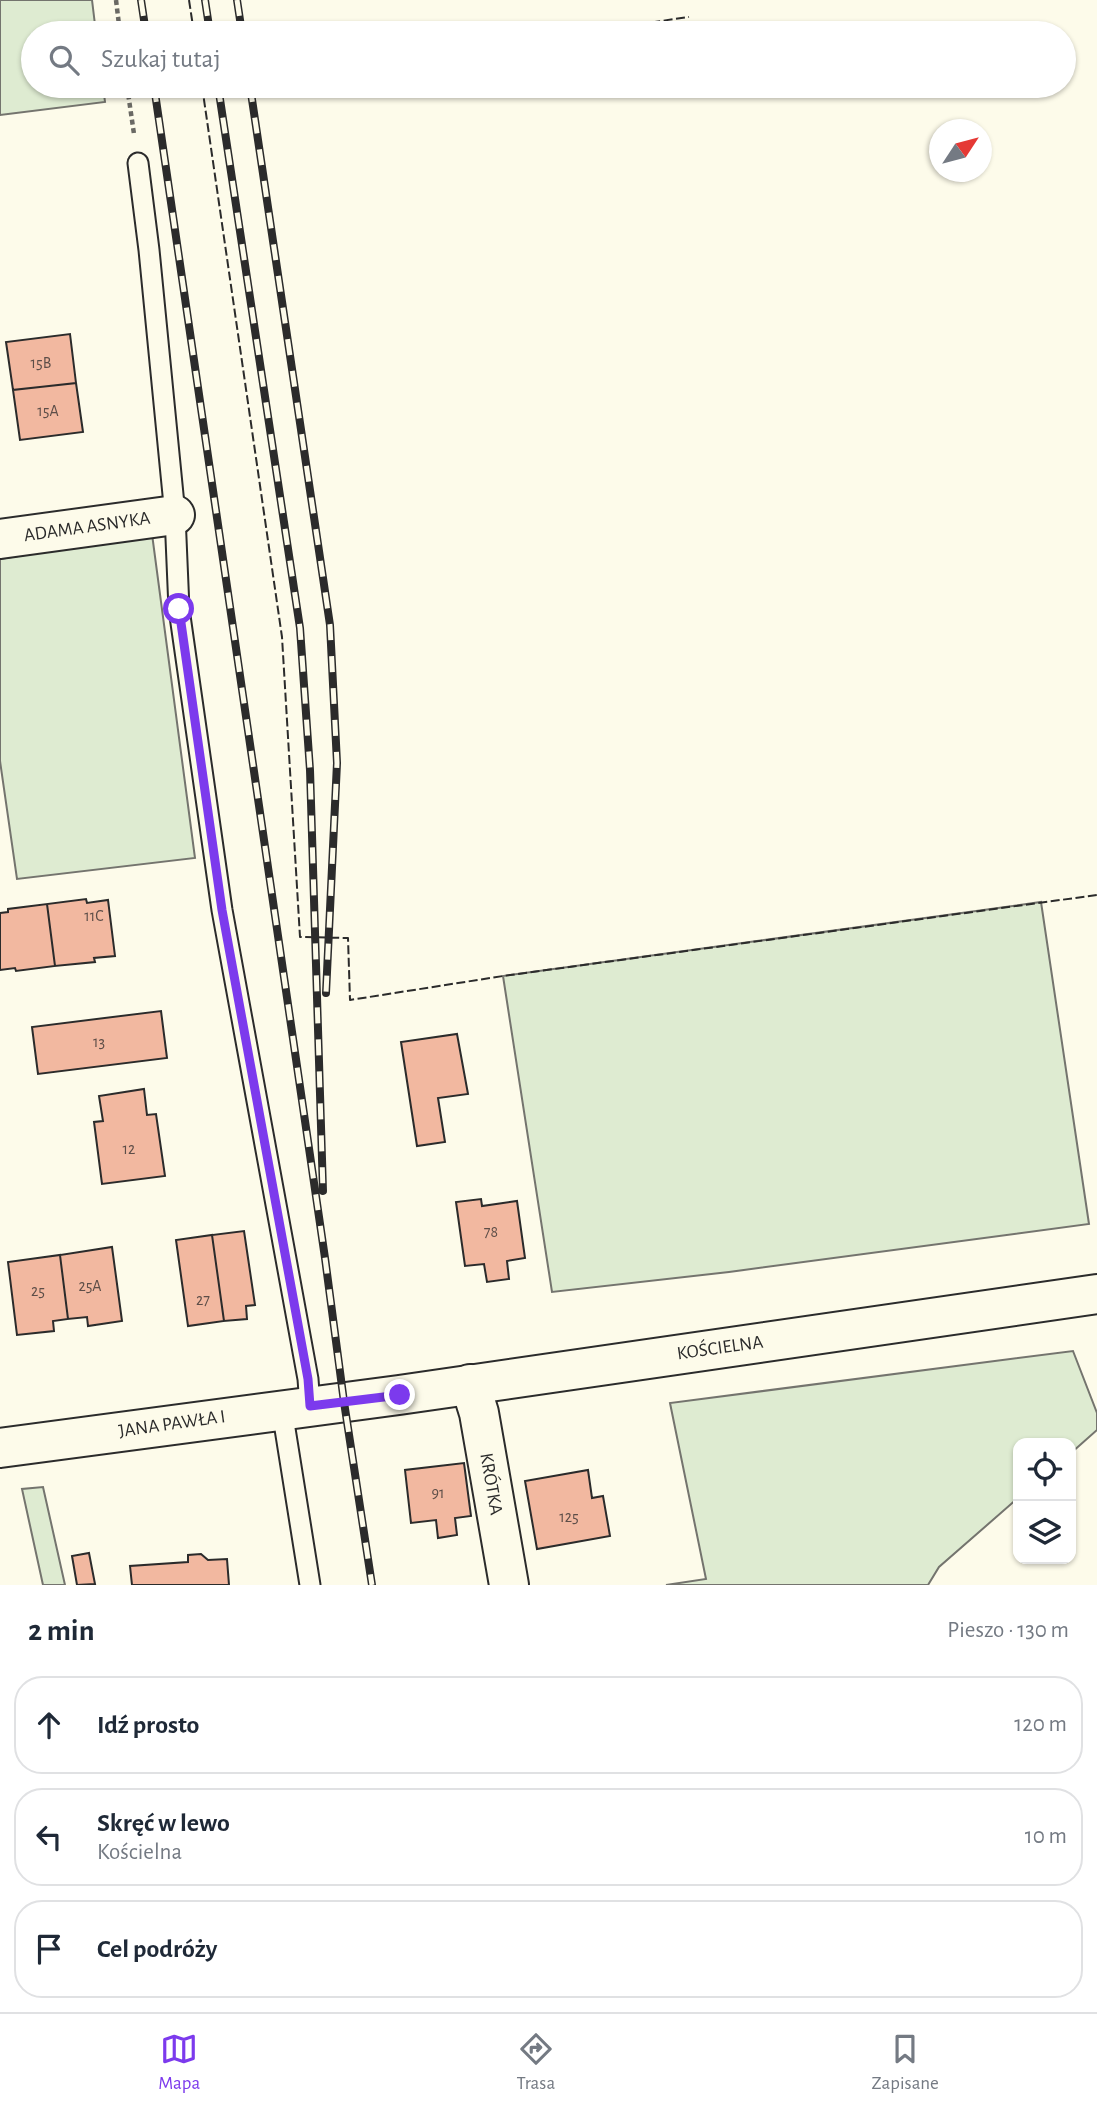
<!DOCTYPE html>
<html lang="pl">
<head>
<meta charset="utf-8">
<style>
  :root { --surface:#fff; --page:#f6f6f7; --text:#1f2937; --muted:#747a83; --line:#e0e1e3; --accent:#7c3aed }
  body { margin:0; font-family:"Alegreya Sans",sans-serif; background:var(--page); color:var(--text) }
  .controls { position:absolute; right:21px; bottom:21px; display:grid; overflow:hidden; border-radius:14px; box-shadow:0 2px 5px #0004 }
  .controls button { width:63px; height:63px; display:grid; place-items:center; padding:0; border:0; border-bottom:2px solid var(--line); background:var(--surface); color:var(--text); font:35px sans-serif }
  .compass { position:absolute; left:929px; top:119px; width:63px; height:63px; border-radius:50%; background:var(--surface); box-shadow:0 2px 5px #0004; rotate:54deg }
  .stop { position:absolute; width:21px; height:21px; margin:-16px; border:5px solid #7c3aed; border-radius:50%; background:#fff }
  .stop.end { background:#7c3aed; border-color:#fff; box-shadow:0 2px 7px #0008 }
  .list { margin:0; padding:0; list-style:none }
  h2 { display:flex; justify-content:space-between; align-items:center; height:91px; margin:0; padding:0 28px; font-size:30px }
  h2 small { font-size:23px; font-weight:400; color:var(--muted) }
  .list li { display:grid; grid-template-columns:46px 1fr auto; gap:21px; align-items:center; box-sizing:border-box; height:98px; margin:0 14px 14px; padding:0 14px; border:2px solid var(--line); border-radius:28px }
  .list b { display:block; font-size:26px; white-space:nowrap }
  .list p { margin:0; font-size:23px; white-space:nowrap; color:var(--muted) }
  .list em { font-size:23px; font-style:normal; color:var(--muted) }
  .icon { flex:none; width:38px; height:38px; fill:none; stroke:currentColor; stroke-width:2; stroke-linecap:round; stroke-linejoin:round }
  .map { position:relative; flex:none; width:1097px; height:1585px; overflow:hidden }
  .search { position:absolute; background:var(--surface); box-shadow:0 2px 5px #0004; left:21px; right:21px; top:21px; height:77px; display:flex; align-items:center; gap:18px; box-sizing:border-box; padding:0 24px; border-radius:38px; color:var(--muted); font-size:26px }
  .sheet { height:427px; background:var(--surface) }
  nav { display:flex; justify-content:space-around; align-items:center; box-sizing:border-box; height:98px; border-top:2px solid var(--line); background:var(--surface); font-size:19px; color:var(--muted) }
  nav a { display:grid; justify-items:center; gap:4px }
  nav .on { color:var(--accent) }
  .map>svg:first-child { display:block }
  .green { fill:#deebd1; stroke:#74746e; stroke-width:2 }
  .building { fill:#f2b8a0; stroke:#2b2b2b; stroke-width:2 }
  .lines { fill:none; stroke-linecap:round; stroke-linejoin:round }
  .lane-casing { stroke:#2b2b2b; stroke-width:23 }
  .street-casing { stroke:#2b2b2b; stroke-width:42 }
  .secondary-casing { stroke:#2b2b2b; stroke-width:42 }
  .path { stroke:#6a6964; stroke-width:4.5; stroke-dasharray:5 3.5; stroke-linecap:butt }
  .lane { stroke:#fdfbea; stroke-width:19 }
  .street { stroke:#fdfbea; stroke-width:38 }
  .secondary { stroke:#fdfbea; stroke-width:38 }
  .rail-casing { stroke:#2b2b2b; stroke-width:8 }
  .rail { stroke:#fdfbea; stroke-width:5; stroke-dasharray:16; stroke-linecap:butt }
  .fence { stroke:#2b2b2b; stroke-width:2; stroke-dasharray:9 3.5; stroke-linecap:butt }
  .route { stroke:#7c3aed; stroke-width:9 }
  .labels { text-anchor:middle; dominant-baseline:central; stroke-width:5; stroke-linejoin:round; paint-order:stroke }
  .number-label { font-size:16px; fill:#5d4e48 }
  .street-label { font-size:19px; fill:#2b2b2b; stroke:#fdfbea }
</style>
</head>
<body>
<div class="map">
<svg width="1097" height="1585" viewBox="0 0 1097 1585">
  <rect width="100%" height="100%" fill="#fdfbea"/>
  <path class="green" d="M0,0H92L96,33H33V86H103L105,102L0,115Z
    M152,534L195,858L17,879L0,761V559Z
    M1041,902L1089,1224L729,1272L552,1292L503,976Z
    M1073,1351L1097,1413V1430L1071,1453V1443H1018V1498L939,1567L928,1585H666L706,1579L670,1403Z
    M43,1487L65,1585H43L22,1489Z"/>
  <path class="building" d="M70,334L76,383L13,390L6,342Z
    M76,383L83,432L20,440L13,390Z
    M86,899L87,903L108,900L115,956L94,958L95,962L55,966L47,904Z
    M47,904L55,966L16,971L15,968L0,970V913L8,912V909Z
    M161,1011L167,1058L38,1074L32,1027Z
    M457,1034L468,1094L438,1098L445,1142L417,1146L401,1042Z
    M144,1089L147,1115L156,1114L165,1176L102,1184L94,1122L103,1121L99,1096Z
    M481,1199L482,1206L517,1201L525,1258L507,1261L509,1279L487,1282L484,1264L465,1266L456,1202Z
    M244,1231L255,1305L246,1306L247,1319L224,1321L212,1235Z
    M212,1235L224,1321L188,1326L176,1240Z
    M112,1247L122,1321L88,1326L87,1317L68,1319L60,1255Z
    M60,1255L68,1319L53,1321L54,1331L17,1335L8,1262Z
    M464,1463L471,1516L455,1518L457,1535L438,1538L436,1520L411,1523L405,1470Z
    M588,1470L592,1498L603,1496L610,1536L537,1549L525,1481Z
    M89,1553L95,1584L77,1585L72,1556Z
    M201,1554L208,1560L227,1559L229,1585H132L130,1566L188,1562V1555Z"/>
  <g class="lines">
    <g class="lane-casing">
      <path id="lane" d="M138,163L149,250L175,515L179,609L222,910L308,1379L310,1406
        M282,1410L310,1585"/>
    </g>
    <g class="street-casing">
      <path id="street" d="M0,539L175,515
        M470,1384L479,1413L509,1585"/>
    </g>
    <g class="secondary-casing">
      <path id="secondary" d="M0,1448L399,1395L1097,1294"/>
    </g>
    <path class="path" d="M116,0L120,33
      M127,86L134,134"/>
    <use href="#lane" class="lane"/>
    <use href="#street" class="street"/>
    <use href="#secondary" class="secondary"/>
    <g class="rail-casing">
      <path id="rail" d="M141,0L146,33
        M205,0L210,33
        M237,0L242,33
        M154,86L325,1258L344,1402L372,1585
        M218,86L300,628L310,770L323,1191
        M250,86L330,625L337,763L326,993"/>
    </g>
    <use href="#rail" class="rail"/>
    <path class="fence" d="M189,0L194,33
      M577,33L689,17
      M202,86L282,637L300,937L348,938L350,1000L503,976L1097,895"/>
  </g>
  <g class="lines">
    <path class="route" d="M179,609L222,910L308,1379L310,1406L400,1395"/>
  </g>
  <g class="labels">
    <g class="number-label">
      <text x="41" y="363">15B</text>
      <text x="48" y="411">15A</text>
      <text x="94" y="916">11C</text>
      <text x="99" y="1042">13</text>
      <text x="129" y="1149">12</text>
      <text x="491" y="1232">78</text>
      <text x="90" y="1286">25A</text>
      <text x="38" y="1291">25</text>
      <text x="203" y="1300">27</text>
      <text x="438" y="1493">91</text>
      <text x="569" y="1517">125</text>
    </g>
    <g class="street-label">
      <text transform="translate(87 527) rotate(-8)">ADAMA ASNYKA</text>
      <text transform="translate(720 1348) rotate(-8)">KOŚCIELNA</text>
      <text transform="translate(172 1424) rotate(-8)">JANA PAWŁA I</text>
      <text transform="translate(491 1484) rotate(80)">KRÓTKA</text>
    </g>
  </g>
</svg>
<div class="controls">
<button><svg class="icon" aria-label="locate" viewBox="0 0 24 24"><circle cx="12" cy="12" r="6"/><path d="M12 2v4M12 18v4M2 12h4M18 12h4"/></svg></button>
<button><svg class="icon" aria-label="layers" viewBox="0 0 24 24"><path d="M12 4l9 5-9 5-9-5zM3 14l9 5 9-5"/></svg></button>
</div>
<svg class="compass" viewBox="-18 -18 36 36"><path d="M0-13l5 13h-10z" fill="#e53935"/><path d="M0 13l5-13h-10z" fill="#747a83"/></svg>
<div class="stop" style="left:179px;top:609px"></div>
<div class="stop end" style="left:400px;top:1395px"></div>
<div class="search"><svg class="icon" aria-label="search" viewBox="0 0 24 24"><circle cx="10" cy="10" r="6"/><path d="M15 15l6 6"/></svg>Szukaj tutaj</div>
</div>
<section class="sheet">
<h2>2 min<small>Pieszo · 130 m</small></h2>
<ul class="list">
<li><svg class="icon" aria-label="ahead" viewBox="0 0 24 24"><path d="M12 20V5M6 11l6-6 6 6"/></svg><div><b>Idź prosto</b></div><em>120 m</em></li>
<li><svg class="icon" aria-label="left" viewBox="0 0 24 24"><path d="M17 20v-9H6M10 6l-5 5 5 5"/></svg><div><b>Skręć w lewo</b><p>Kościelna</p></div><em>10 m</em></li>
<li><svg class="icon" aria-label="arrive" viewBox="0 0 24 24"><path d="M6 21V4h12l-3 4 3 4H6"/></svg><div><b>Cel podróży</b></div></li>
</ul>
</section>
<nav>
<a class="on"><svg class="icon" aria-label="map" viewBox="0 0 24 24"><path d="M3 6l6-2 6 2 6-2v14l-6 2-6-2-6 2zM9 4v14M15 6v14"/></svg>Mapa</a>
<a><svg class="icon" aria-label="directions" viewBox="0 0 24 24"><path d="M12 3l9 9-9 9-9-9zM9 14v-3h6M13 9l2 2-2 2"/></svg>Trasa</a>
<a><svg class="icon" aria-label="saved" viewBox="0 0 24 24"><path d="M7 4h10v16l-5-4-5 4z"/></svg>Zapisane</a>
</nav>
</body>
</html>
